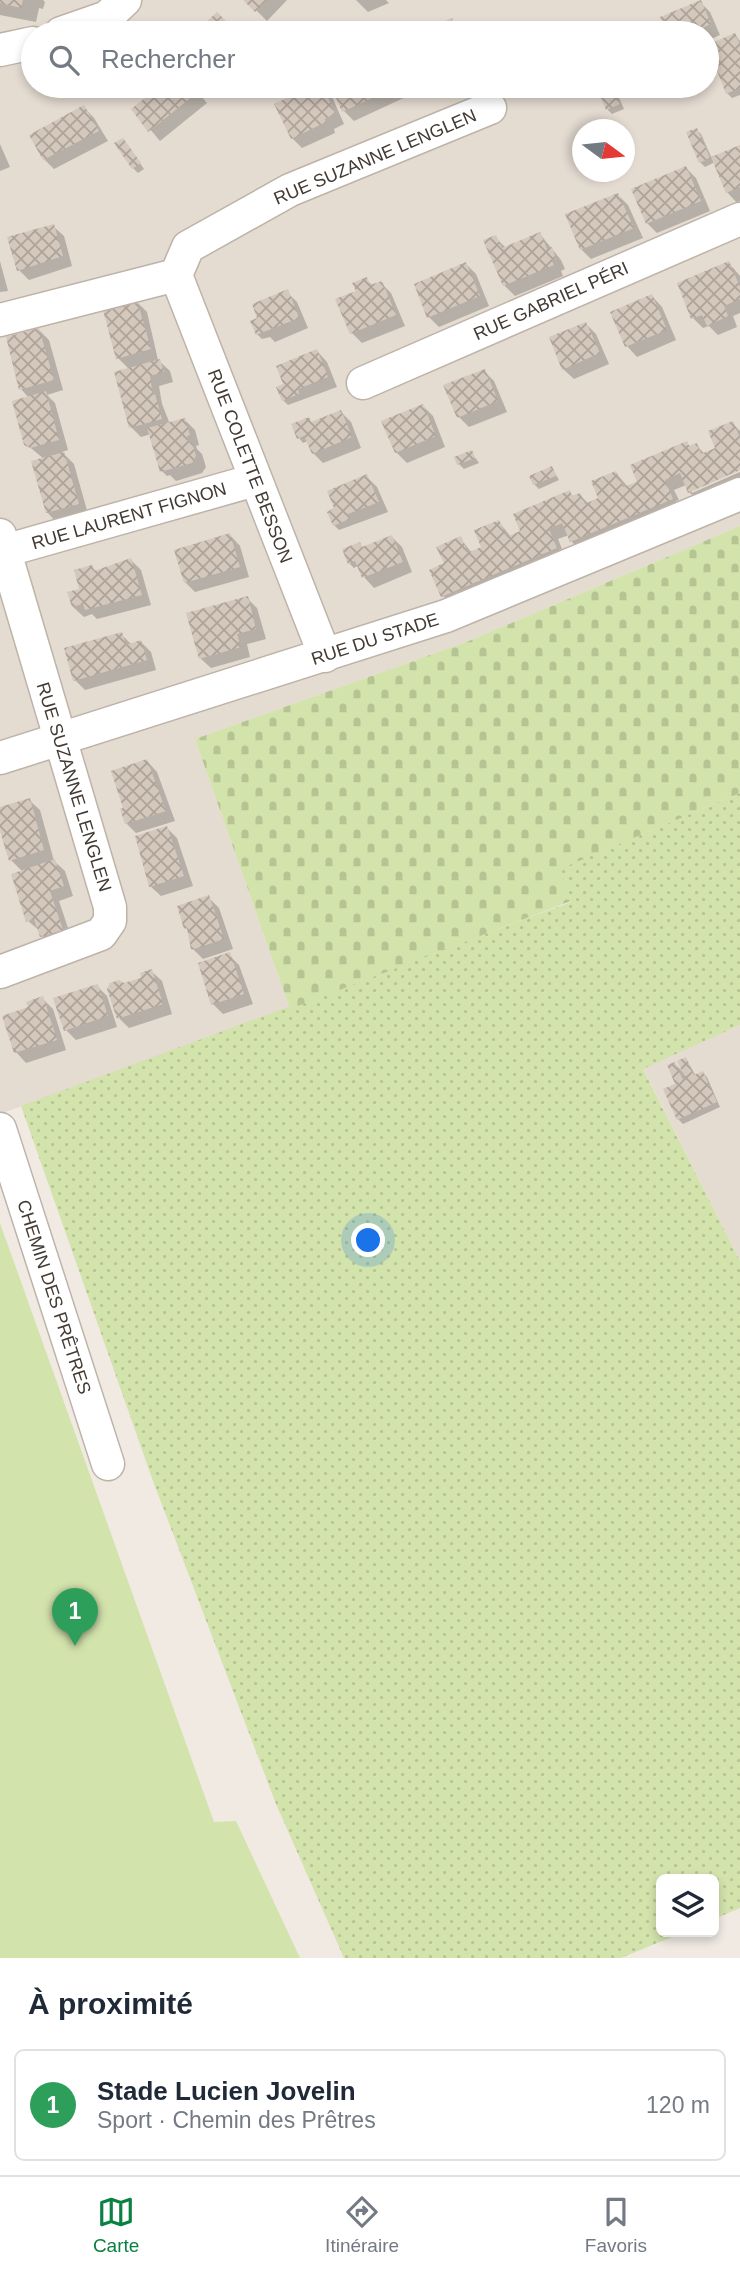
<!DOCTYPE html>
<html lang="fr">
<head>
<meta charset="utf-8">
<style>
  :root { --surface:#fff; --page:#f2f2f3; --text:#1f2937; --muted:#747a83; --line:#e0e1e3; --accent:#0b8043 }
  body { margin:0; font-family:Arial,sans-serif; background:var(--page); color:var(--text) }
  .controls { position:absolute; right:21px; bottom:21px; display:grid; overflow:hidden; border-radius:10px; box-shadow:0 4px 10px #0003 }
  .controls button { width:63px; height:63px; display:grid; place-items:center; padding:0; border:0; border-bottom:2px solid var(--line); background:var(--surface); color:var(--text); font:35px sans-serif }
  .compass { position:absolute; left:572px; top:119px; width:63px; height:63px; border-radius:50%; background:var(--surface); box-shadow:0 4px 10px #0003; rotate:105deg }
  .you { position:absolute; left:369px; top:1241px; width:24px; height:24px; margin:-18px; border:5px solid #fff; border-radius:50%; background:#1a73e8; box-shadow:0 0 0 10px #1a73e833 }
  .badge { display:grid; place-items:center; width:46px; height:46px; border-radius:50%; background:var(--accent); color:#fff; font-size:23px; font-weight:700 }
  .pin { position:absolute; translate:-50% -58px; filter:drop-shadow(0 2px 4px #0008) }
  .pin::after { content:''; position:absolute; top:37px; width:24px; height:21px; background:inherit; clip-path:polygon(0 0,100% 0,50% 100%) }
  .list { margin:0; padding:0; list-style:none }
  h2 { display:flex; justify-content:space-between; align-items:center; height:91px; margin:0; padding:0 28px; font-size:30px }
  h2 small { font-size:23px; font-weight:400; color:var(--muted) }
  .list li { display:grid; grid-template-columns:46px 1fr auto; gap:21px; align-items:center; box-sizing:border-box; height:112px; margin:0 14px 14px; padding:0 14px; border:2px solid var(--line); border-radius:10px }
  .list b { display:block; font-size:26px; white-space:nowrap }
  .list p { margin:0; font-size:23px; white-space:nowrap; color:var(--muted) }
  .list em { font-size:23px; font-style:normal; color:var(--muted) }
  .icon { flex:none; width:38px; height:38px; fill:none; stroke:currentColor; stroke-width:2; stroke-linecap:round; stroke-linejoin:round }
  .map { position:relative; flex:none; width:740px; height:1958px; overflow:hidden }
  .search { position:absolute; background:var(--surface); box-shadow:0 4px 10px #0003; left:21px; right:21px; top:21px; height:77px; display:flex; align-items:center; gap:18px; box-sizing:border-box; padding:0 24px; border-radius:38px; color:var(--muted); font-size:26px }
  .sheet { height:217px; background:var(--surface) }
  nav { display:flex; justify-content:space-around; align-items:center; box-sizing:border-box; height:98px; border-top:2px solid var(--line); background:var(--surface); font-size:19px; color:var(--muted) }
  nav a { display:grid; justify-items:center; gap:4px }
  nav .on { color:var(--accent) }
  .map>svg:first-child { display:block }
  .residential { fill:#e4dbd1; fill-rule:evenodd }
  .grass { fill:url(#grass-dots) }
  .cemetery { fill:url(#cemetery-stones) }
  .green { fill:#d3e3ac }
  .shadow { fill:#0003 }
  .building { fill:url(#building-cross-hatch) }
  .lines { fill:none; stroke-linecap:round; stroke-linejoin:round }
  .minor-casing { stroke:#beb3a9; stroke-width:35 }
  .minor { stroke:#fff; stroke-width:32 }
  .labels { text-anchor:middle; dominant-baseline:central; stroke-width:5; stroke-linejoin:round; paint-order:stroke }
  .street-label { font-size:18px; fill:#423a33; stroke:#fff }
</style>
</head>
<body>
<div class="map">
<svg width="740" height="1958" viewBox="0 0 740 1958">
  <defs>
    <pattern id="grass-dots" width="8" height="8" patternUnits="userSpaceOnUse" patternTransform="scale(1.75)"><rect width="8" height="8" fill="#d3e3ac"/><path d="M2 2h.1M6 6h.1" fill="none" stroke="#b6c494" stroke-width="1.8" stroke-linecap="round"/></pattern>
    <pattern id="cemetery-stones" width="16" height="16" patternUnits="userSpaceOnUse" patternTransform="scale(1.75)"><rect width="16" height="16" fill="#d3e3ac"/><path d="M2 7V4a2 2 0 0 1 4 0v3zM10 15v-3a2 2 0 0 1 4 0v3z" fill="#b6c494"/></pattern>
    <pattern id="building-cross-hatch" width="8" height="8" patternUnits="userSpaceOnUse" patternTransform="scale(1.75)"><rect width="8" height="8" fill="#d4c7bc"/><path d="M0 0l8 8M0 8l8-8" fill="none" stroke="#aea399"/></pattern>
  </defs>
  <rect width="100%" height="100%" fill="#f0eae3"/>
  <path class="residential" d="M0,0H740V526L469,641L195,739L290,1009L0,1114ZM33,33H707V86H33ZM582,130H624V172H582Z
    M740,1025V1261L643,1068Z"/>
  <path class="grass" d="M740,793V1025L643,1069L740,1261V1908L714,1919V1879H661V1932H684L621,1958H344L276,1804L153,1481L21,1106L571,902L559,869Z"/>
  <path class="cemetery" d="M740,526V793L560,869L571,901L290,1009L195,739L469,641Z"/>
  <path class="green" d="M0,1223L214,1822L236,1821L300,1958H0Z"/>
  <path class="shadow" d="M0,0H43L45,2L43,9L39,8L36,22L0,15Z
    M246,0H287L267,21Z
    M356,0H386L389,3L368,12Z
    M700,2L710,12L720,35L707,41V33H668L662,18Z
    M452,20L463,33H429L430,29Z
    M735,35L740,41V95L732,98L727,93Z
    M162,86H193L207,103L160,141L133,109Z
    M311,86H323L330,92L344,124L334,129L335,133L302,148L292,138L312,88Z
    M333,86H404L408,96L354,121L344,111Z
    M416,86H439L441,89L426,96Z
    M525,86H548L549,89L532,96Z
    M598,86H614L624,109L612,114L607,109Z
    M84,107L94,118L108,141L54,169L44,159Z
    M697,130L701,134L712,159L740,147V201L737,203L727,192L715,162L705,167L700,162Z
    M0,144L10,167L0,171Z
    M127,144L144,169L138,173L133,168Z
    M686,168L696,178L710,211L657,233L647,223Z
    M618,195L628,205L643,238L591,259L581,249Z
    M53,226L64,236L72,266L29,280L19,270Z
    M540,234L561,260L565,269L561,271L563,276L515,296L504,285L495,237L506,248Z
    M0,261L8,291L0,292Z
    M729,263L740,276V313L733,316L737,327L718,335L709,326L703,328L693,318Z
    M466,264L476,274L489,306L439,327L429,317Z
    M366,279L373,286L381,283L391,293L405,326L362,343L352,333L358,292Z
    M287,292L297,302L308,328L275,342L270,337L262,339L257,334L260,319Z
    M652,296L662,307L676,340L637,357L627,346L613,313Z
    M137,302L147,312L158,360L170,371L173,382L159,386L162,404L170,424L184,419L195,430L199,445L196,446L197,449L202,454L206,467L202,473L176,481L170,475L167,476L162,471L151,434L141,437L131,427L129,369L118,358Z
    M586,324L596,334L609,364L574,379L563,369Z
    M39,330L49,340L63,390L47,395L55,403L68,450L62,452L74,464L88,514L57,523L47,512L44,459L26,444L29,398L21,389Z
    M317,351L327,362L337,387L288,405L283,400L285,384Z
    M484,371L494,381L507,412L469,427L459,417L446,386Z
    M423,406L433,416L445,447L407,463L396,452L384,422Z
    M341,412L351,422L361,448L323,463L313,453L308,441L303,443L299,438L308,419L313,424Z
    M732,423L740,431V469L692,489V493L740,472V485L700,502L689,492L686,485L674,490L679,500L676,501L677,504L582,552L572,542L569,535L558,539L562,549L559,550L560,553L453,606L443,596L446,564L460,538L472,553L483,548L499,522L511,537L522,532L569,492L574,497L580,495L589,504L600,499L616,473L628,487L639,482L686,443L691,447L696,445L705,454L717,449Z
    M471,452L479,463L464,469L459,464Z
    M552,468L559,480L539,489L534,484Z
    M367,477L377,487L388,512L339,530L334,525Z
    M230,535L240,546L249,577L195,592L185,582Z
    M392,537L402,547L412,572L374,588L364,577L359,565L354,568L349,563L359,544L364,548Z
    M131,560L141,570L151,605L97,619L92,614L84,617L73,607L92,567L97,572Z
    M247,598L257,608L266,639L247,644L250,657L211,668L200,658Z
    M121,634L132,645L141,642L151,652L156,670L85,690L75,680Z
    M147,761L157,772L175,821L136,833L126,823Z
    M29,800L40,810L54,861L65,871L73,896L59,901L72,940L52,946L42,936L40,931L28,921L23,872L11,860L0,825V809Z
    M167,828L177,838L193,886L161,896L150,886Z
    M208,897L219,908L233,949L203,959L193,949L189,932L186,928Z
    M229,955L239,965L253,1004L223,1014L213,1004Z
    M151,971L162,981L172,1014L129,1028L119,1018L124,985L143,979Z
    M97,986L107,996L117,1027L76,1040L66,1030Z
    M42,998L53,1009L66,1050L26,1063L16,1052Z
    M686,1059L696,1076L703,1073L707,1077L720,1107L683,1124L678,1119L675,1064L685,1074Z"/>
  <path class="building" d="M0,0H23L21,8L0,3Z
    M243,0H267L255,12Z
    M701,0L711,24L691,33H666L660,17Z
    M217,12L238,33H194Z
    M452,18L458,33H427L429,28Z
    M735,33L740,45V88L726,94L707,45Z
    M160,86H194L198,92L148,132L131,109Z
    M309,86H323L335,113L325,119L326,122L291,139L274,104L310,87Z
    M331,86H398L342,112Z
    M596,86H612L620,104L606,110Z
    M84,105L99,131L43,160L29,135Z
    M697,128L710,158L699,163L686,132Z
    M123,138L141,163L132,169L114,143Z
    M740,145V187L726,193L711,157Z
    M686,166L701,201L646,224L631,189Z
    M618,193L634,228L580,250L565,214Z
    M54,224L63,256L17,271L7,237Z
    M540,232L547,249L552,247L556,259L552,261L554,265L503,286L483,240L496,235L502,248Z
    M729,261L740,287V299L724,306L728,316L707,326L702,315L691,319L677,283Z
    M466,262L480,296L427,318L414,284Z
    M367,277L370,285L382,281L396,315L350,334L335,299L356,291L352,283Z
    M288,289L299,318L256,335L250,321L257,318L252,304Z
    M652,294L667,330L625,347L610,312Z
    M137,300L151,349L116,359L103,310Z
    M586,322L600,353L562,370L549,337Z
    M39,328L54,380L19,390L6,337Z
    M317,349L328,377L298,389L299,394L282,401L276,387L283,384L276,366Z
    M160,359L164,372L150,376L153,395L155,394L162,419L129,428L114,372Z
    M485,369L498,401L457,418L443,385Z
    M46,391L59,440L30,448L24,445L12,401Z
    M423,404L436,436L395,453L381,421Z
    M341,410L352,437L312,454L304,436L297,439L291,424L309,417L311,422Z
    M185,418L190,435L187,436L189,443L192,442L196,456L192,463L160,472L147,428Z
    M733,421L740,438V470L688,493L680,473L665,480L673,499L570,542L562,523L549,529L557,548L441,597L429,570L444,563L436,547L461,536L468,553L481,547L474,530L499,520L507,537L520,531L513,514L570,490L572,496L580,493L585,504L598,498L591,481L616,471L623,487L637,482L630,465L687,441L689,446L697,443L701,454L715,448L708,431Z
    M472,450L475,458L457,465L454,457Z
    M64,452L79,504L46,513L31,461Z
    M552,466L556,476L533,485L529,476Z
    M367,474L379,502L348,514L350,519L333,526L327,512L334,508L327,491Z
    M230,533L240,567L184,583L174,550Z
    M392,535L403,562L362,578L355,561L348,564L342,549L360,542L362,547Z
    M131,558L142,595L85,610L83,604L72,607L67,592L79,589L74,570L92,565L94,571Z
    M248,596L256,629L237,634L241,647L199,659L186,613Z
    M122,632L126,645L141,640L147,660L73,681L64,648Z
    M147,759L166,811L125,824L120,809L123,808L111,771Z
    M30,798L44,850L9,861L0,831V807Z
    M167,826L184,876L149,887L135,836Z
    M55,859L64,886L50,891L63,930L40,937L34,919L26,922L11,874Z
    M209,895L224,939L191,950L187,928L184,929L177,906Z
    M230,952L244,994L211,1005L198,963Z
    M152,969L163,1004L117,1019L107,989L110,983L119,980L124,983L141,978L140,973Z
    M98,984L108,1016L64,1031L53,998Z
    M43,996L57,1040L14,1053L2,1016L28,1007L26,1002Z
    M686,1057L694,1075L703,1071L717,1102L677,1120L663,1089L675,1084L667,1065L675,1062L683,1080L686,1079L677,1061Z"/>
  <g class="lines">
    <g class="minor-casing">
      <path id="minor" d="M61,33L107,17L125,0
        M0,50L33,43
        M176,275L325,656
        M0,320L176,275L188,247L290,190L490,108
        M363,383L740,219
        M0,535L110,907V921L101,934L0,972
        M4,551L255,480
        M0,758L446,616L740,494
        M0,1129L108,1464"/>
    </g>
    <use href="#minor" class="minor"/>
  </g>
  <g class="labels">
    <g class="street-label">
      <text transform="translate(375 157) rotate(-23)">RUE SUZANNE LENGLEN</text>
      <text transform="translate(551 301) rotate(-24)">RUE GABRIEL PÉRI</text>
      <text transform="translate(250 466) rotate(69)">RUE COLETTE BESSON</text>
      <text transform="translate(129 516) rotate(-16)">RUE LAURENT FIGNON</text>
      <text transform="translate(375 639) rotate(-18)">RUE DU STADE</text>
      <text transform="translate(74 787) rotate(73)">RUE SUZANNE LENGLEN</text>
      <text transform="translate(54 1297) rotate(72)">CHEMIN DES PRÊTRES</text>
    </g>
  </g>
</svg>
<div class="controls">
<button><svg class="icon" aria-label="layers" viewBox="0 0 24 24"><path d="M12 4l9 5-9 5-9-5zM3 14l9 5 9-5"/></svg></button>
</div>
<svg class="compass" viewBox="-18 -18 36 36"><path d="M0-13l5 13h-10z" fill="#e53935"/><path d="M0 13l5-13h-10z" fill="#747a83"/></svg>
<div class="you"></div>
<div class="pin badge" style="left:75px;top:1646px;background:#2e9e5b">1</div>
<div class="search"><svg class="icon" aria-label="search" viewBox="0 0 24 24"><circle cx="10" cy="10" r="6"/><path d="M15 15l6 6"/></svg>Rechercher</div>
</div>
<section class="sheet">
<h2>À proximité<small></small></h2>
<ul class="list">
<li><span class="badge" style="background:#2e9e5b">1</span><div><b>Stade Lucien Jovelin</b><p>Sport · Chemin des Prêtres</p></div><em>120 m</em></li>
</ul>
</section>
<nav>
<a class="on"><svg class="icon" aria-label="map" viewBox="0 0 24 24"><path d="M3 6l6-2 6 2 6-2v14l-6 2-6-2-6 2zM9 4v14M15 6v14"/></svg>Carte</a>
<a><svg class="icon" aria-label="directions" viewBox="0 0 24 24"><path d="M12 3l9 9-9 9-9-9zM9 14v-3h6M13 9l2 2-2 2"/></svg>Itinéraire</a>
<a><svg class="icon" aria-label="saved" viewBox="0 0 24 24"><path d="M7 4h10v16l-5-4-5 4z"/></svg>Favoris</a>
</nav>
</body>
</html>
